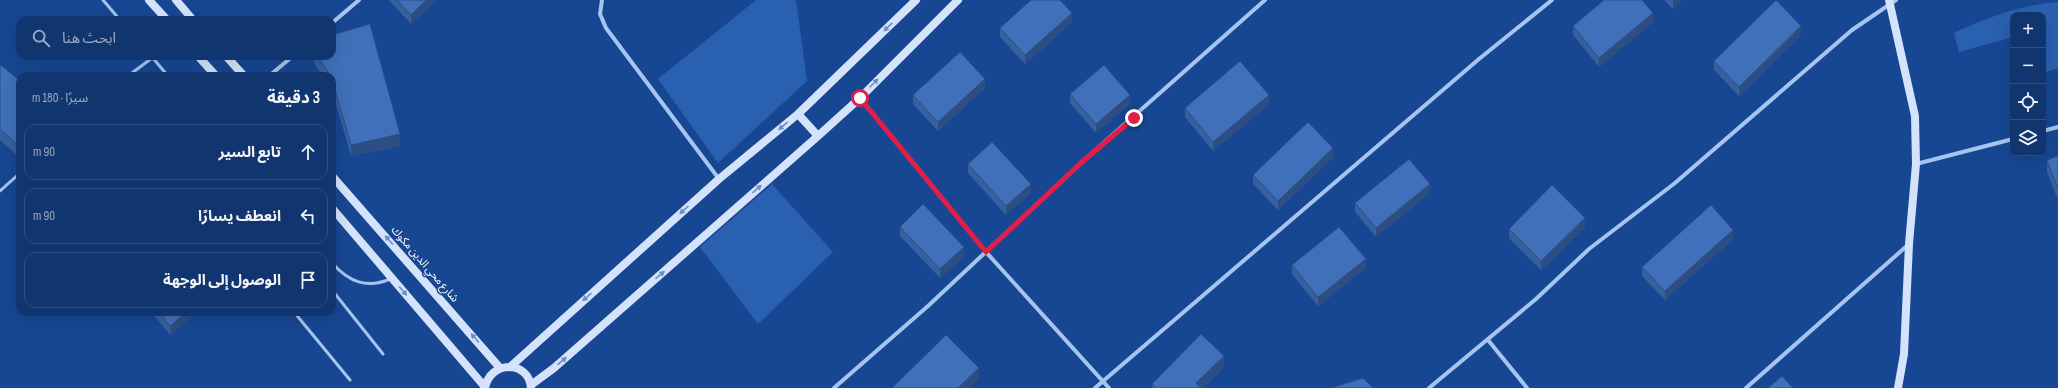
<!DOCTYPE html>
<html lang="ar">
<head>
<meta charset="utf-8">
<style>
  :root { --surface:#11356e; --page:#1e4076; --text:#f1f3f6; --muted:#9cabc2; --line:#305081 }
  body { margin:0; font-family:"Sofia Sans Condensed","Noto Sans Arabic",sans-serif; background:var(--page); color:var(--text); direction:rtl }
  .controls { position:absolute; right:12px; top:12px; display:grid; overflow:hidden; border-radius:8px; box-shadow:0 4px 16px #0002 }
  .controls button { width:36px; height:36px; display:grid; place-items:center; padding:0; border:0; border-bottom:1px solid var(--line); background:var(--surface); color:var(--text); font:20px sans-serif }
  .stop { position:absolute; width:12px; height:12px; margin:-9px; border:3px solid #e11d48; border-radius:50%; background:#fff }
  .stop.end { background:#e11d48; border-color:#fff; box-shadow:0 1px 4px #0008 }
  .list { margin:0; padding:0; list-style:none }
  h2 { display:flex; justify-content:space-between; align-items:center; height:52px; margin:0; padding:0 16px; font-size:17px }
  h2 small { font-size:13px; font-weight:400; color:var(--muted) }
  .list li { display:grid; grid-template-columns:26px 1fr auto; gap:12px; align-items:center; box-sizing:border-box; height:56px; margin:0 8px 8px; padding:0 8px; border:1px solid var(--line); border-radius:12px }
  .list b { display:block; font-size:15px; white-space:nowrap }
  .list em { font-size:13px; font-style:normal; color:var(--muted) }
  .icon { flex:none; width:22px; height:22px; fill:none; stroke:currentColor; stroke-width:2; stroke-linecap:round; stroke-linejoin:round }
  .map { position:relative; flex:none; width:2058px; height:388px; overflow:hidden; direction:ltr }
  .search { position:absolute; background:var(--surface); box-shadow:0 4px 16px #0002; left:16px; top:16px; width:320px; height:44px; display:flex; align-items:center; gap:10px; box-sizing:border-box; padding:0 14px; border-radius:12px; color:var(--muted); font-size:15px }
  .panel { position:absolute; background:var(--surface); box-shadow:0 4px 16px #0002; left:16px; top:72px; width:320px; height:244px; border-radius:12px; direction:rtl }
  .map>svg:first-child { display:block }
  .green { fill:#2a60b0 }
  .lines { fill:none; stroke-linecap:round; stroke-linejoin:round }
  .lane { stroke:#a6c4f0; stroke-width:3 }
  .street { stroke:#a6c4f0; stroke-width:4 }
  .secondary { stroke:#d4e3fb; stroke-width:8 }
  .wall { fill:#37609f }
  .shaded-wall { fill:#2d4e82 }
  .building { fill:#4070b9; stroke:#2d4e82 }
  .oneway { fill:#6c8dc1 }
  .route { stroke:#e11d48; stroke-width:5 }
  .labels { text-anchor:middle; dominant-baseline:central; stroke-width:3; stroke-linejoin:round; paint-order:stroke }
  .street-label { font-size:11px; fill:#fff; stroke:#174792 }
</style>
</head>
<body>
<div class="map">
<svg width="2058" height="388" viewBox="0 0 2058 388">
  <rect width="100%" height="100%" fill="#174792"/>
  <path class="green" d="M756,0H796L807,81L718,163L658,79Z
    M2058,2V68L2043,73V15H2013V37L1959,52L1954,33C1987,17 2021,5 2058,2Z
    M772,184L833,252L758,324L700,247Z"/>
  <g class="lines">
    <path class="lane" d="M103,0L120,20
      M152,57L168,76
      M128,76L152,58
      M0,191L20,173
      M332,263C349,282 367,289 390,279
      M332,290L383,354
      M294,312L350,380"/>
    <path class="street" d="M602,0L600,14L606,28L719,179
      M332,23L359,0
      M269,76L293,56
      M860,98L986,252L1109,388
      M2043,131L2058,127
      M1916,164L2013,139
      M1488,340L1527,388
      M834,388L928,306L1083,161L1265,0
      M1095,388L1479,59L1552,0
      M1429,388L1536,299L1589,249L1675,183L1852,30L1896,0
      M1746,388L1909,244"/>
    <path class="secondary" d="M149,0L167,20
      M176,0L193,20
      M1889,0L1915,116L1916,164L1909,244L1904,354L1898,388
      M198,56L216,76
      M226,56L244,76
      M798,114L818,136
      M332,176L500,368
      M332,208L485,387
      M510,367L719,179L798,114L916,0
      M531,385L554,368L818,136L860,98L958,0
      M485,388C490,360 529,360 531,388"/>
  </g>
  <path class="wall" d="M389,0H436L411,24Z
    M1664,0H1682L1673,9Z
    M1072,22L1025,64L1000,37V28Z
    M1653,22L1599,67L1573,35V26Z
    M1801,35L1739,96L1714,70V61Z
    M314,56H332L400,146L351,156L332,90V76H323L314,63Z
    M0,65L20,81L18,156L0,140Z
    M985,88L938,131L913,104V95Z
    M1070,94L1130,104L1096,133L1070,103Z
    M1269,104L1213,151L1185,117V108Z
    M2058,156V200L2047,172V160Z
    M1333,157L1278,210L1253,184V175Z
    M968,164L1031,193L1006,215L968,173Z
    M1430,193L1376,237L1355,212V203Z
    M900,227L964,256L940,278L900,236Z
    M1585,227L1541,270L1509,238V229Z
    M1733,239L1665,300L1642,276V267Z
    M1292,265L1366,268L1318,306L1292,274Z
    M151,312H198L170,335Z
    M1224,367L1203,388H1152V384Z"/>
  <path class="shaded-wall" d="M426,0H436L411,24V15Z
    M1673,0H1682L1673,9Z
    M1072,13V22L1025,64V55Z
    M1653,13V22L1599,67V58Z
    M1801,26V35L1739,96V87Z
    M985,79V88L938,131V122Z
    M1130,95V104L1096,133V124Z
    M1269,95V104L1213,151V142Z
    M400,134V146L351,156V145Z
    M20,141V152L18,156V145Z
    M1333,148V157L1278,210V201Z
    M1031,184V193L1006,215V206Z
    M1430,184V193L1376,237V228Z
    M1585,218V227L1541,270V261Z
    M1733,230V239L1665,300V291Z
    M964,247V256L940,278V269Z
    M1366,259V268L1318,306V297Z
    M187,312H198L170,335V326Z
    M1224,356V367L1203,388H1196V383Z
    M979,368V379L970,388H958Z"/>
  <path class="building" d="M397,0H426L411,15Z
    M1031,0H1060L1072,13L1025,55L1000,28Z
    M1604,0H1642L1653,13L1599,58L1573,26Z
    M1776,0L1801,26L1739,87L1714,61Z
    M370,24L400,134L351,145L332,79V76H331L317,56H332V35Z
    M960,52L985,79L938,122L913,95Z
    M1240,61L1269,95L1213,142L1185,108Z
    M0,65L2,66L20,81V141L18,145L0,129Z
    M1104,65L1130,95L1096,124L1070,94Z
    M1308,122L1333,148L1278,201L1253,175Z
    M992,142L1031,184L1006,206L968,164Z
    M2058,156V189L2047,160Z
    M1409,159L1430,184L1376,228L1355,203Z
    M1552,185L1585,218L1541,261L1509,229Z
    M923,204L964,247L940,269L900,227Z
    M1711,205L1733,230L1665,291L1642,267Z
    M1339,227L1366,259L1318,297L1292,265Z
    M159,312H187L170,326Z
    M1201,334L1224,356L1196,383L1201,388H1156L1152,384Z
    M946,335L979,368L958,388H892Z
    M1782,376L1793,388H1768Z
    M1363,378L1373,388H1331Z"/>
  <defs><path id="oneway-solid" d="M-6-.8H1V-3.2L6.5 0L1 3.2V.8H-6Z"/></defs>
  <g class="oneway">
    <use href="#oneway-solid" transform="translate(888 27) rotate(136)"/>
    <use href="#oneway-solid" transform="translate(874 83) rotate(-45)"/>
    <use href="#oneway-solid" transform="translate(783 126) rotate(140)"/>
    <use href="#oneway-solid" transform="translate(757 189) rotate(-41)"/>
    <use href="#oneway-solid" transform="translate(684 210) rotate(138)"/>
    <use href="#oneway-solid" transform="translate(389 240) rotate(-132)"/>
    <use href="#oneway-solid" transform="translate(660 275) rotate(-41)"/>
    <use href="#oneway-solid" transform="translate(403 291) rotate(49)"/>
    <use href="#oneway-solid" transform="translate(587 297) rotate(138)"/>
    <use href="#oneway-solid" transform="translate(475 338) rotate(-131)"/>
    <use href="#oneway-solid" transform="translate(562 361) rotate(-41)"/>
  </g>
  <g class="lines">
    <path class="route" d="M860,98L986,252L1083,161L1134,118"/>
  </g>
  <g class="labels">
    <g class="street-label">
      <text transform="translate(425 264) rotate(49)">شارع محي الدين مكوك</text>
    </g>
  </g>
</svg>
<div class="controls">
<button>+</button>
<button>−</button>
<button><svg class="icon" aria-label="locate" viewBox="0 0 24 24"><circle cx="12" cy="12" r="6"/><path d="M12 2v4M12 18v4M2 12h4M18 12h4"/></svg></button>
<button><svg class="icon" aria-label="layers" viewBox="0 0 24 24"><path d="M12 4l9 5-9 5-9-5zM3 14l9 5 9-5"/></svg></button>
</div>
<div class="stop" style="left:860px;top:98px"></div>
<div class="stop end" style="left:1134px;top:118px"></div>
<div class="search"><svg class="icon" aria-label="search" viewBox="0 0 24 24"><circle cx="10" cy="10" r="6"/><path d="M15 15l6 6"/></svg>ابحث هنا</div>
<section class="panel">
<h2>3 دقيقة<small>سيرًا · 180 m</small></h2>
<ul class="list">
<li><svg class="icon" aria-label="ahead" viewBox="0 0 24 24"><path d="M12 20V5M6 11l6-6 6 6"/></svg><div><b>تابع السير</b></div><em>90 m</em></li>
<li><svg class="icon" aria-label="left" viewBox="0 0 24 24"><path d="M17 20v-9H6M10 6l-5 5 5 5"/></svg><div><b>انعطف يسارًا</b></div><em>90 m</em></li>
<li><svg class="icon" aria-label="arrive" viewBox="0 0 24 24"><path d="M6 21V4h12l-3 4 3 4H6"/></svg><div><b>الوصول إلى الوجهة</b></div></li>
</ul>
</section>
</div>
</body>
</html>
